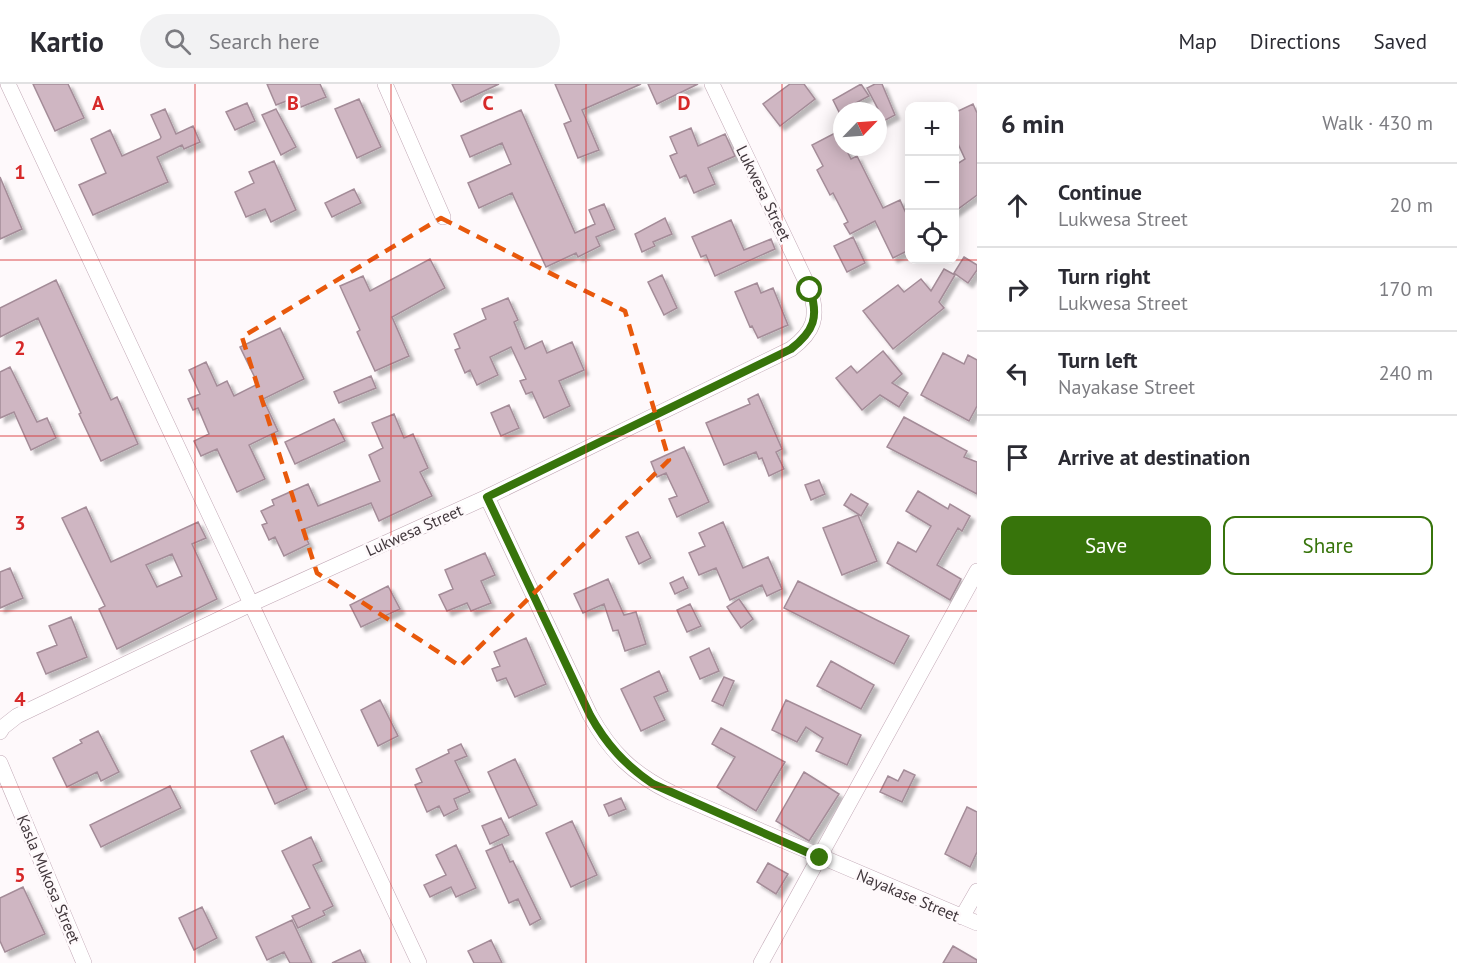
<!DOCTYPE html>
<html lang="en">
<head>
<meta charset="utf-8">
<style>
  :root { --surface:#fff; --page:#f2f2f3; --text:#2b2b33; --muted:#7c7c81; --line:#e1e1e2; --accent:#37740b }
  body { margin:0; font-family:"PT Sans",sans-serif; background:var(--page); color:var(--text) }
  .controls { position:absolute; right:18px; top:18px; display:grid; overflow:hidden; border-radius:12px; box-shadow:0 3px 15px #0003 }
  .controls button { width:54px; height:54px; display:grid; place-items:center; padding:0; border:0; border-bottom:2px solid var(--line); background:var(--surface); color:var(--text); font:30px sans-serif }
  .compass { position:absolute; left:833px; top:18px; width:54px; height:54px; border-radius:50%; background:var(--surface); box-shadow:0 3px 15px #0003; rotate:65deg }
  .stop { position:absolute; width:18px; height:18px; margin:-14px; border:4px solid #37740b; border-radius:50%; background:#fff }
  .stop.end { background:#37740b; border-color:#fff; box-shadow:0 2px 6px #0008 }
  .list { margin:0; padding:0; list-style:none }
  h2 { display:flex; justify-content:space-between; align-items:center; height:78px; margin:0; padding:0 24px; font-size:26px }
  h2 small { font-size:20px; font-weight:400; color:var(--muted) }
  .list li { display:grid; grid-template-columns:39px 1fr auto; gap:18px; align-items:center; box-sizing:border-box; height:84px; padding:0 24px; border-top:2px solid var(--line) }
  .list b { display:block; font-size:22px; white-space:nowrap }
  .list p { margin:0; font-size:20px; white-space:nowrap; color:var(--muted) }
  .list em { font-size:20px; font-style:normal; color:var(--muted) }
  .actions { display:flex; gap:12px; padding:18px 24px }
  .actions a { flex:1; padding:14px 0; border:2px solid var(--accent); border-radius:12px; text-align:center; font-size:21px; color:var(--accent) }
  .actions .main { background:var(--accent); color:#fff }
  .icon { flex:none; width:33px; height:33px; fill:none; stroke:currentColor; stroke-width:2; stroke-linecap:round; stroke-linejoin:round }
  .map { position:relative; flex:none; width:977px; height:879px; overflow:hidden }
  header { display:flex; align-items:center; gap:36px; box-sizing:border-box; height:84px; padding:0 30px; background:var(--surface); border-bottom:2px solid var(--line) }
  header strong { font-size:28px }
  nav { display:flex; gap:33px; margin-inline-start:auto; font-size:21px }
  .search { width:420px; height:54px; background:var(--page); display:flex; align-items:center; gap:15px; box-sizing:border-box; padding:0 21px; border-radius:33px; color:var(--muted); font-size:22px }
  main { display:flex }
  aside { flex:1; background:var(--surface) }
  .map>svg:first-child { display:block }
  .building { fill:#cfb6c2; stroke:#a48c98; stroke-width:1.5; fill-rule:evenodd; filter:url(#shadow) }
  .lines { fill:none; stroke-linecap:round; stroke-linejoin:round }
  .minor-casing { stroke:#c2a9b6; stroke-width:16 }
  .minor { stroke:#fff; stroke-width:15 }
  .route { stroke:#37740b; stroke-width:8 }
  .marked { fill:none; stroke:#e8590c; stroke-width:4.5; stroke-dasharray:12 8; stroke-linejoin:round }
  .grid { fill:none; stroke:#d62828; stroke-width:1.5; stroke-opacity:0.55 }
  .labels { text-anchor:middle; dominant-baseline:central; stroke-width:5; stroke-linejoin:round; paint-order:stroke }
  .street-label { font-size:16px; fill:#42383d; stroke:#fef9fb }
  .grid-label { font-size:20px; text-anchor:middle; font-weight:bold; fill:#d62828; stroke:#fef9fb; stroke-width:5; stroke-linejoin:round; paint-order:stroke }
</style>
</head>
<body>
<header>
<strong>Kartio</strong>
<div class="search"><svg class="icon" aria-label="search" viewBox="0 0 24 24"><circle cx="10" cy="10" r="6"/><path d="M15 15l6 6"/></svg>Search here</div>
<nav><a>Map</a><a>Directions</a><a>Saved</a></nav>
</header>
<main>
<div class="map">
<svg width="977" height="879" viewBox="0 0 977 879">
  <defs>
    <filter id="shadow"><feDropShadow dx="4.5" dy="4.5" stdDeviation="1.5" flood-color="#0004"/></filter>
  </defs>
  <rect width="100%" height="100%" fill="#fef9fb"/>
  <path class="building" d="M33,0H68L84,34L55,47Z
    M267,0H320L326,13L301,23L297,13L276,21Z
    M452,0H499L461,18Z
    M555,0H641L582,26L599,66L578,74L564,40L571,37Z
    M648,0H698L657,20Z
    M790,0H804L815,15L780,42L763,20Z
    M861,0L869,12L839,28L833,16Z
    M875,0H882L895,31L878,40V25L867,4Z
    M359,15L381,63L357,74L335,25Z
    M247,19L255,37L235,46L226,28Z
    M973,20L977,29V111L954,128V82L965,75L954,51V29Z
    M165,25L176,50L193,42L200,58L184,65L182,61L157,73L168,98L93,131L79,101L106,89L91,55L110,46L122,72L160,55L161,53L151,31Z
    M276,25L296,63L281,71L262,31Z
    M521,26L575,149L595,140L589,126L604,120L615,145L596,153L600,162L578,173L576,169L546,183L512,109L479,124L468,99L511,80L502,59L470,73L461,52Z
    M691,44L698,62L725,50L735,72L708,84L715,100L694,109L686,91L680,94L670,72L677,69L670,53Z
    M837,48L842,57V63H845L851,75L857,72L883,124L900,116L909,136V166L893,174L875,137L850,150L844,140L848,138L833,109L830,111L817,86L823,82L812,61Z
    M274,77L296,126L271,138L265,125L246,133L235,108L254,99L249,88Z
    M0,93L22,145L0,155Z
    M354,105L361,119L332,133L325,119Z
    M665,134L672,150L653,158L655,162L642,168L635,150Z
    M731,136L744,166L771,155L775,165L715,192L706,171L701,173L692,153Z
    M853,153L865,179L847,188L834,162Z
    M964,173L977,181V186L968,199L954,189Z
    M430,175L445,204L392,233L409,272L375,287L357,248L360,246L340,202L363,192L370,207Z
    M944,185L955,191L939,218L944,224L893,265L863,227L898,201L904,208L921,195L931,207Z
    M662,191L677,224L664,231L648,198Z
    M56,196L111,316L117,313L138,360L101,377L79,330L81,329L38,234L0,253V224Z
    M757,199L761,209L773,204L788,241L758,254L752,242L750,243L735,208Z
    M508,214L518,236L514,238L525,265L542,257L547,269L572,258L584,286L559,297L570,322L544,334L532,308L526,310L520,297L526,295L511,263L490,273L498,291L477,301L470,286L465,289L455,266L460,264L454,250L486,235L482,225Z
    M280,244L304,295L263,315L278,347L249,361L265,395L237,408L217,365L201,372L194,357L209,350L198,324L193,326L188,315L200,310L189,286L206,278L217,302L227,297L234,312L258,300L240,263Z
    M883,267L902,290L892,299L908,309L899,323L880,311L862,326L836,294L851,282L857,289Z
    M943,269L964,280L968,271L977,276V322L969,337L921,311Z
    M10,283L37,338L47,334L56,354L31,366L14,328L0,334V288Z
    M371,292L376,304L339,319L334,308Z
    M758,310L782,365L776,368L784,385L769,392L762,374L759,375L756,368L724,381L706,339L750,320L748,315Z
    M509,321L519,344L501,352L491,329Z
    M394,330L404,354L413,350L428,384L420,388L432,412L379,437L371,419L302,446L309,460L284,472L275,453L269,456L262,441L267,439L261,427L274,421L272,416L308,400L318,422L380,397L369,371L383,364L372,339Z
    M904,333L967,367L964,373L977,378V410L887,363Z
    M334,335L345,357L295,380L285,358Z
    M684,363L709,418L677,433L669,415L677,412L666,389L657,393L651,378Z
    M819,396L825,410L811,416L805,401Z
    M918,407L948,425L950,420L970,432L962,447L958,444L937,481L961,495L950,516L887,479L898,458L916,468L931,442L906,427Z
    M851,410L868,420L861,432L844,421Z
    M86,423L111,478L198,438L206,454L192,460L217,515L117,565L99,525L105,522L62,434ZM172,470L182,492L157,503L146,481Z
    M858,431L877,477L842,491L823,444Z
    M723,438L743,484L768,473L782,505L767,512L762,501L730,516L716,484L699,491L689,469L705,462L699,449Z
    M638,448L651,474L639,480L626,453Z
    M485,469L495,491L481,497L491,519L471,527L467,519L447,527L439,511L453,505L445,486Z
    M10,484L23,514L0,524V488Z
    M683,493L688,504L675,510L670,499Z
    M608,495L624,531L636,528L646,560L625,567L618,546L613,547L604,520L583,529L574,510Z
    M798,497L909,552L894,580L784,524Z
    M388,502L400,525L361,543L350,521Z
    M739,515L753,535L741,544L727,523Z
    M690,520L701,542L687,548L677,526Z
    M71,533L87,573L46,590L37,569L57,561L49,542Z
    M526,554L546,600L515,613L506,594L497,597L492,585L500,582L494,568Z
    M709,564L719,587L700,595L690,573Z
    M831,577L874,601L861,625L817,602Z
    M659,587L668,607L654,613L665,636L641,647L621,605Z
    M724,593L734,597L723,622L712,617Z
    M380,616L398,652L378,662L361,626Z
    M786,616L861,651L847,681L816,667L823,654L806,643L797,658L772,646Z
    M721,644L785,678L756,727L717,703L735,673L712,660Z
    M98,647L119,688L101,697L97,688L67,703L53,674L82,659L80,656Z
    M283,652L307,705L275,720L251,667Z
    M461,660L467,672L455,677L470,708L454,715L458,725L444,732L439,722L427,728L415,701L422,698L416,685L449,669L448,666Z
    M515,675L537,721L509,734L488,688Z
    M904,686L915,691L902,718L880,708L888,692L898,697Z
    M804,688L839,710L809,757L776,737Z
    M170,702L181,724L101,763L90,741Z
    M621,714L626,725L609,732L604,721Z
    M967,723L977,728V768L970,783L945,770Z
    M501,734L509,751L490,760L482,742Z
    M572,737L597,791L571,803L546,749Z
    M311,753L322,777L313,781L333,822L323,827L325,831L298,844L292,832L310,824L282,767Z
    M502,760L510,778L513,777L541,835L530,841L518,815L509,819L486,767Z
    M456,761L476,804L456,813L451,803L430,813L424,801L446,791L436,771Z
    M768,779L788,790L776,810L757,798Z
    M23,803L45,850L5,868L0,857V814Z
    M202,823L217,854L194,866L179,834Z
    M292,836L312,879H290L284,868L267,876L256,853Z
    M491,856L502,879H474L468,867Z
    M953,862L977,876V879H943Z
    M360,866L366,879H332Z"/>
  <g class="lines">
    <g class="minor-casing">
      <path id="minor" d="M8,0L419,879
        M385,0L443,133
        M487,413L590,631C611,669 633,690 672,709L977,839
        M0,648L3,643L17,632L251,520L487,413L791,265C814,248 819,233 810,206L712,0
        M0,679L84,879
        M962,833L977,807
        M761,879L977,487"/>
    </g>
    <use href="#minor" class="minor"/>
  </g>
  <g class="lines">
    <path class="route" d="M810,206C819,233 814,247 791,265L487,413L590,631C606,660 625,681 653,700L820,774"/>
  </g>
  <path class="marked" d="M441,134L625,227L669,376L460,582L317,489L242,253Z"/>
  <path class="grid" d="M195,0V879M391,0V879M586,0V879M782,0V879M0,176H977M0,352H977M0,527H977M0,703H977"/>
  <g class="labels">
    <g class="street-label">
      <text transform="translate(764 109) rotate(64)">Lukwesa Street</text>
      <text transform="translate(414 446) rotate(-24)">Lukwesa Street</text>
      <text transform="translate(49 795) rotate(67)">Kasla Mukosa Street</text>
      <text transform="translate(908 811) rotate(23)">Nayakase Street</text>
    </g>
  </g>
  <g class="grid-label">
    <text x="98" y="26">A</text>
    <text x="293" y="26">B</text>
    <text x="488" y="26">C</text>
    <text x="684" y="26">D</text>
    <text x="20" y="95">1</text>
    <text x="20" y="271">2</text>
    <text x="20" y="446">3</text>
    <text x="20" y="622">4</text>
    <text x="20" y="798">5</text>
  </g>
</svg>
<div class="controls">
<button>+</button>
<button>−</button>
<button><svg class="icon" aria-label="locate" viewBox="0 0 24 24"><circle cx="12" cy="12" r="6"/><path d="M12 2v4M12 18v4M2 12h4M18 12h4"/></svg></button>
</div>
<svg class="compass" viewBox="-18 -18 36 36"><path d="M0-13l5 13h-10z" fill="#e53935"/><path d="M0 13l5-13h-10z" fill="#7c7c81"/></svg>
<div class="stop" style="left:810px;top:206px"></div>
<div class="stop end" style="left:820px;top:774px"></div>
</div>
<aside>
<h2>6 min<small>Walk · 430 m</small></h2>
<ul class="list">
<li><svg class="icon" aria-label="ahead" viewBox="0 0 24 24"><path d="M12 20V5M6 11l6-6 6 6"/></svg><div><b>Continue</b><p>Lukwesa Street</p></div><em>20 m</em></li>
<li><svg class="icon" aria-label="right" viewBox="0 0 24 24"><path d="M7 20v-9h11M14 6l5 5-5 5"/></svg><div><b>Turn right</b><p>Lukwesa Street</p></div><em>170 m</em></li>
<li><svg class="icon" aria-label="left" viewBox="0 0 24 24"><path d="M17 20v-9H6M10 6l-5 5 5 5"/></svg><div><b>Turn left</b><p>Nayakase Street</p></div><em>240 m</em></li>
<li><svg class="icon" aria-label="arrive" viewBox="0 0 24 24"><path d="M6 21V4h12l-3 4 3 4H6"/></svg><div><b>Arrive at destination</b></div></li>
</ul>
<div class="actions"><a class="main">Save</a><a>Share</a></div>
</aside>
</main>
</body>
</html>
